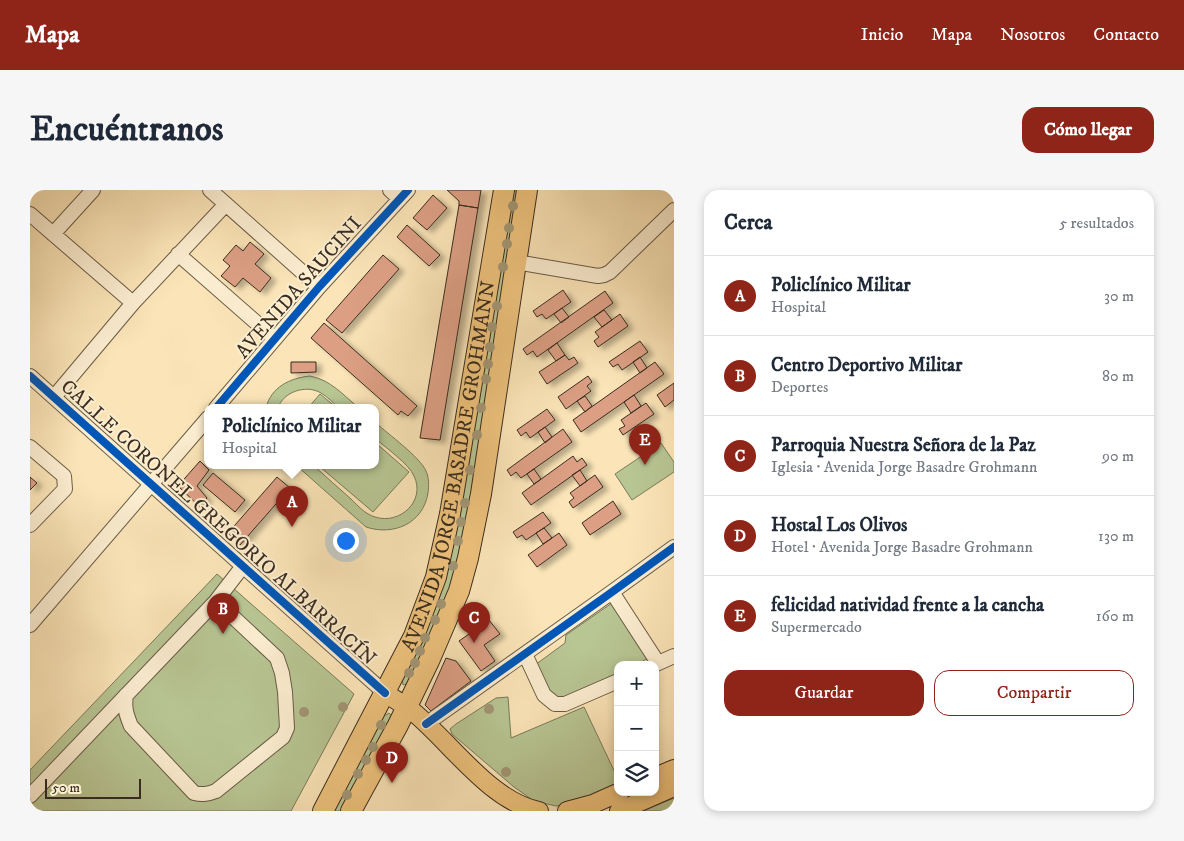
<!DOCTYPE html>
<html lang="es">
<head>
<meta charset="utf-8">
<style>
  :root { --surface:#fff; --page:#f6f6f7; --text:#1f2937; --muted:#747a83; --line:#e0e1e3; --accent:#8f2418 }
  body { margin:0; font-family:"IM FELL DW Pica",serif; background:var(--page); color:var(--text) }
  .controls { position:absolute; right:15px; bottom:15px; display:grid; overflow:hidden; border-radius:10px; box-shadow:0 2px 8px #0003 }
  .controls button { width:45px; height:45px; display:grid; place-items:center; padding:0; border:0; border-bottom:1px solid var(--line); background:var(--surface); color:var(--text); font:25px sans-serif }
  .scale { position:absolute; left:15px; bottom:12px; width:96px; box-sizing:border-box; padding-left:5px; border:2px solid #3a2d20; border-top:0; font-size:14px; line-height:18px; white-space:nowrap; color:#3a2d20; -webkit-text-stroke:4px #fceed1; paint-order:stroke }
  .you { position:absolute; left:315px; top:350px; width:18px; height:18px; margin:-12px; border:4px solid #fff; border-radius:50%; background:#1a73e8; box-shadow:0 0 0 8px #1a73e833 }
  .badge { display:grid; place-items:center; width:32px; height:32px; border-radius:50%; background:var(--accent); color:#fff; font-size:16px; font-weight:700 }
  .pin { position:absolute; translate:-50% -41px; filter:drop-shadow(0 1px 2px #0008) }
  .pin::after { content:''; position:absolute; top:26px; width:18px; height:15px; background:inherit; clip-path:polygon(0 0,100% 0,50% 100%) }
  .popup { position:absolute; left:174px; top:214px; width:175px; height:65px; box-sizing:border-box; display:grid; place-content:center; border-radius:10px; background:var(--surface); filter:drop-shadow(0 1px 4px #0005); font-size:16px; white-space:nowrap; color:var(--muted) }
  .popup b { font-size:19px; color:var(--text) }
  .popup::after { content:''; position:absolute; left:50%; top:100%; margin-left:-10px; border:10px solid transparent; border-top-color:var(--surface) }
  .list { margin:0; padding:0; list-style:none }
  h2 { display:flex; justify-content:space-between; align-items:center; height:65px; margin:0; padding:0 20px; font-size:21px }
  h2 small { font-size:16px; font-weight:400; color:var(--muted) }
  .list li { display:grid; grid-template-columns:32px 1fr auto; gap:15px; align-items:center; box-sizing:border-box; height:80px; padding:0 20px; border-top:1px solid var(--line) }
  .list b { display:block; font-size:19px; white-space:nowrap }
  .list p { margin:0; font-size:16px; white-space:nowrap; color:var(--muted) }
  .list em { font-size:16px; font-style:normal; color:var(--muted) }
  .actions { display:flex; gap:10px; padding:15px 20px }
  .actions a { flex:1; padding:11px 0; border:1px solid var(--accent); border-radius:15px; text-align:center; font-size:18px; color:var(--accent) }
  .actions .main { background:var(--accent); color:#fff }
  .icon { flex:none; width:28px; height:28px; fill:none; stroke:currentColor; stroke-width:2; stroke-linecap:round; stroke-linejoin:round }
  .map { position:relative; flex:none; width:644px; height:621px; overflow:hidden; border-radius:15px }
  header { display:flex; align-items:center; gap:30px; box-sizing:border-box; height:70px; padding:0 25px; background:var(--accent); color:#fff }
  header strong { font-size:24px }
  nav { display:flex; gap:28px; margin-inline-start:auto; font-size:18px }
  .intro { display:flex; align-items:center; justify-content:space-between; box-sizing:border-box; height:120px; padding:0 30px }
  h1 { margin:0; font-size:35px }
  .button { padding:12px 22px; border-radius:15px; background:var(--accent); color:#fff; font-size:18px; font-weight:700 }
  main { display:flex; gap:30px; padding:0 30px }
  aside { flex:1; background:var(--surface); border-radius:15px; box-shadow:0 2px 8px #0003 }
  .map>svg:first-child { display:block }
  .green { fill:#b8c694; stroke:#797a5a }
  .building { fill:#dc9f84; stroke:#3a2d20; filter:url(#shadow) }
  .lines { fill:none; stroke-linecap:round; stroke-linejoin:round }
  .minor-casing { stroke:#6a5b46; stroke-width:16 }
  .major-casing { stroke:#3a2d20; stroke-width:20 }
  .highway-casing { stroke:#3a2d20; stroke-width:22 }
  .minor { stroke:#fceed1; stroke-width:14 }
  .major { stroke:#eec27c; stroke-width:18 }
  .highway { stroke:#eec27c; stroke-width:20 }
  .cycleway-casing { stroke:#fceed1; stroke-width:11 }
  .cycleway { stroke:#0057b8; stroke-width:8 }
  .tree { fill:#a29574 }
  .labels { text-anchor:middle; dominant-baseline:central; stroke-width:4; stroke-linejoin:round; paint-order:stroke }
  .street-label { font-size:20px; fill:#3a2d20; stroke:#fceed1 }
</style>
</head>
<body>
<header>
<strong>Mapa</strong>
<nav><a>Inicio</a><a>Mapa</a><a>Nosotros</a><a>Contacto</a></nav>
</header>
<div class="intro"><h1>Encuéntranos</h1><a class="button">Cómo llegar</a></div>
<main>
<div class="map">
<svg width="644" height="621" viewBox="0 0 644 621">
  <defs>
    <filter id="shadow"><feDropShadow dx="5.5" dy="3" stdDeviation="2.5" flood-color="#0004"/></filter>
  </defs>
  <rect width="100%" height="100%" fill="#fbe5b8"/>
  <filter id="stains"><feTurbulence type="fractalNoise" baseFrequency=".004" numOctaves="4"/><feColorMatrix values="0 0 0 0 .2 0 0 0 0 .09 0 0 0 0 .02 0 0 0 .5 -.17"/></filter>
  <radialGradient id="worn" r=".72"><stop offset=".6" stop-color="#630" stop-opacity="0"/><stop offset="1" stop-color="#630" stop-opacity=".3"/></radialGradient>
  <path class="green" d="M481,0H490L430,375L383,492L373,495L372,487L402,421Z
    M280,186C301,190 313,205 329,218H309C303,213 298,207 291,203C276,194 253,202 248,218H236C241,197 260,188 280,186Z
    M290,204L307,218H278Z
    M346,233C358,244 390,267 396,281C399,287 399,296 398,303C393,334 363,346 336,337L267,276H284C296,287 309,298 321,309C328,316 335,324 345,327C370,335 396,311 384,286C379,274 356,258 346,249Z
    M346,253L379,282L343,322L289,276H346Z
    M631,253L644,272V282L602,310L585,284Z
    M187,384L324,504L261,621H0V580Z
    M582,413L619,468L605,475H588V483L534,507L524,508L516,500L505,475L535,453L536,445Z
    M478,507L481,548L554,517L588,589V593L560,607L540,614L526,616L504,611L484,597L422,544L420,539L426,534L466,508Z
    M359,523L364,528L315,621H303L352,527Z
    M644,608V621H613Z"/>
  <path class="building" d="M417,0H451L448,18L429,15V11Z
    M403,5L417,18L397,40L383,28Z
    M429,15L448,18L410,250L390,248Z
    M377,35L410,65L399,76L367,47Z
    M220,52L234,64L225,74L241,88L230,102L213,88L205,97L191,86L200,76L193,70L206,55L213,61Z
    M353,65L369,79L312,143L296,130Z
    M533,100L541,112L516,129L512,124L507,127L503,121Z
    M575,101L583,113L507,167L503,161L497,165L493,159Z
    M532,118L539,127L531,133L524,124Z
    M574,120L582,130L572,137L564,127Z
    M590,124L598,136L568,157L564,151L569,147L565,142Z
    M294,133L387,216L378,226L371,221L368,225L281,148Z
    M610,151L618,162L592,180L588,174L583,177L579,172Z
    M527,153L535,165L526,171L518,160Z
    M535,165L539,170L544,167L548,173L517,194L509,182Z
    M610,167L617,178L610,183L603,172Z
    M261,172H286V182L261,183Z
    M625,172L634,184L551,242L543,230Z
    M558,186L562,192L557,196L561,201L536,219L528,207Z
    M644,193V210L635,217L627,205Z
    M604,205L611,216L601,223L594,212Z
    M555,206L562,216L555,222L547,211Z
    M616,213L624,224L593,245L589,239L595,236L591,230Z
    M517,219L525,230L500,248L496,242L491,246L487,240Z
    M515,237L522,247L515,253L508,242Z
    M533,239L542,252L491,288L486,282L481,286L477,280Z
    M543,266L547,272L552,268L557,275L501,315L492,303Z
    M170,271L179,280L167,296L177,308L170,317L148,296Z
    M504,279L511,289L504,294L497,284Z
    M550,280L557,291L550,296L542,285Z
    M183,283L215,310L205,322L173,295Z
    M565,285L573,297L543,318L539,312L544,308L540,303Z
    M0,287L7,293L0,300Z
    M247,287L260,298L210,355L198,343Z
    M583,311L591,324L560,345L552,333Z
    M513,322L521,333L496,350L492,345L487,348L483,342Z
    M514,338L522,348L513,354L506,343Z
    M529,343L537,355L507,377L498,365Z
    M459,430L470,444L454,455L465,471L451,481L429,451Z
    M416,468L426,471L441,491L401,521L395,515Z"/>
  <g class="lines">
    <g class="minor-casing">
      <path id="minor" d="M180,0L289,97
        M360,0L370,9
        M0,24L103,113
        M23,44L63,0
        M148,64L245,149
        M486,72L568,86L574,85L580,82L644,20
        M0,186L355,503
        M24,207L103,113L196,14
        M186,218L289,97L378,0
        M0,257L34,286L35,299L0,335
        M582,402L628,473
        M186,411L213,376
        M0,435L178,228
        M495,464L514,505L525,514H535L588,491
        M624,475L644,466
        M396,534L582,402L644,357
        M0,606L186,411L247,468L252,483L255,502L257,538L253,547L186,601C178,604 173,605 164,603L101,536C96,524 94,517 96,505"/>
    </g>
    <g class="major-casing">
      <path id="major" d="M355,503C364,509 373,514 381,520C420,551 459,611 509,621
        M625,587L644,579
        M537,621L563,614L590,602
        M589,621L644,597"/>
    </g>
    <g class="highway-casing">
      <g id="highway">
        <path id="s1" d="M293,621L384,446L406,387L420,324L474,0"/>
        <path d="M321,621L368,535L399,471L429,401L438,368L451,304L497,0"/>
      </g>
    </g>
    <use href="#minor" class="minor"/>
    <use href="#major" class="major"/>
    <use href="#highway" class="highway"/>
    <g class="cycleway-casing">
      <path id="cycleway" d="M0,186L355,503
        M186,218L289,97L378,0
        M396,534L582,402L644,357"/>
    </g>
    <use href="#cycleway" class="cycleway"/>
  </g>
  <g class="tree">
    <circle cx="483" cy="16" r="5"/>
    <circle cx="479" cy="38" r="5"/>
    <circle cx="477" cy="54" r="5"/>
    <circle cx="473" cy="77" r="5"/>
    <circle cx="467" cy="116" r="5"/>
    <circle cx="462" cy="137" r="5"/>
    <circle cx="460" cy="157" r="5"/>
    <circle cx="458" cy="174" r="5"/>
    <circle cx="456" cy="189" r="5"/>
    <circle cx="451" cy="218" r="5"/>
    <circle cx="447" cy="245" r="5"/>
    <circle cx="440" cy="280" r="5"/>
    <circle cx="435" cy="313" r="5"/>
    <circle cx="431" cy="332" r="5"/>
    <circle cx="428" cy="351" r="5"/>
    <circle cx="423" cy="376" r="5"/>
    <circle cx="411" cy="414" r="5"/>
    <circle cx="405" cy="430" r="5"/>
    <circle cx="395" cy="448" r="5"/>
    <circle cx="390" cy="461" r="5"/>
    <circle cx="385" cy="473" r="5"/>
    <circle cx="379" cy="483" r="5"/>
    <circle cx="313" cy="517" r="5"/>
    <circle cx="459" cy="519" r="5"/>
    <circle cx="274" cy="522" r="5"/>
    <circle cx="351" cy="535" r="5"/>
    <circle cx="343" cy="557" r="5"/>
    <circle cx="336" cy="570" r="5"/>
    <circle cx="476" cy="582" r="5"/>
    <circle cx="328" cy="584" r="5"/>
    <circle cx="317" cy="605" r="5"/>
  </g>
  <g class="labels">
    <g class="street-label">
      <text transform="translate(269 98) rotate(-49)">AVENIDA SAUCINI</text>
      <text stroke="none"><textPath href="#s1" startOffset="371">AVENIDA JORGE BASADRE GROHMANN</textPath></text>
      <text transform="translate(188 333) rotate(42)">CALLE CORONEL GREGORIO ALBARRACÍN</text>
    </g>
  </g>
  <rect width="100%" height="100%" filter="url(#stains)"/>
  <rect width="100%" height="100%" fill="url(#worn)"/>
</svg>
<div class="controls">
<button>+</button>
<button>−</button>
<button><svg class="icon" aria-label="layers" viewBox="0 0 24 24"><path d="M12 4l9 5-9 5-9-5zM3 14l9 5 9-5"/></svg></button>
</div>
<div class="scale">50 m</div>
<div class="you"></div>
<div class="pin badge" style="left:262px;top:337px">A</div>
<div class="popup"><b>Policlínico Militar</b>Hospital</div>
<div class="pin badge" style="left:193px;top:444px">B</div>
<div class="pin badge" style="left:444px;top:453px">C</div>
<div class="pin badge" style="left:362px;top:593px">D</div>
<div class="pin badge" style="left:615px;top:275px">E</div>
</div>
<aside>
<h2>Cerca<small>5 resultados</small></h2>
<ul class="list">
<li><span class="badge">A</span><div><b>Policlínico Militar</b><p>Hospital</p></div><em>30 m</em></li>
<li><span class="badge">B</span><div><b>Centro Deportivo Militar</b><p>Deportes</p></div><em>80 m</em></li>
<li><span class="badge">C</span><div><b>Parroquia Nuestra Señora de la Paz</b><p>Iglesia · Avenida Jorge Basadre Grohmann</p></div><em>90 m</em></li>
<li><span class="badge">D</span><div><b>Hostal Los Olivos</b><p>Hotel · Avenida Jorge Basadre Grohmann</p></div><em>130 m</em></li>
<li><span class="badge">E</span><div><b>felicidad natividad frente a la cancha</b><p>Supermercado</p></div><em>160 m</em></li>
</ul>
<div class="actions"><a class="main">Guardar</a><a>Compartir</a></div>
</aside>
</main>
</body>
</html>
